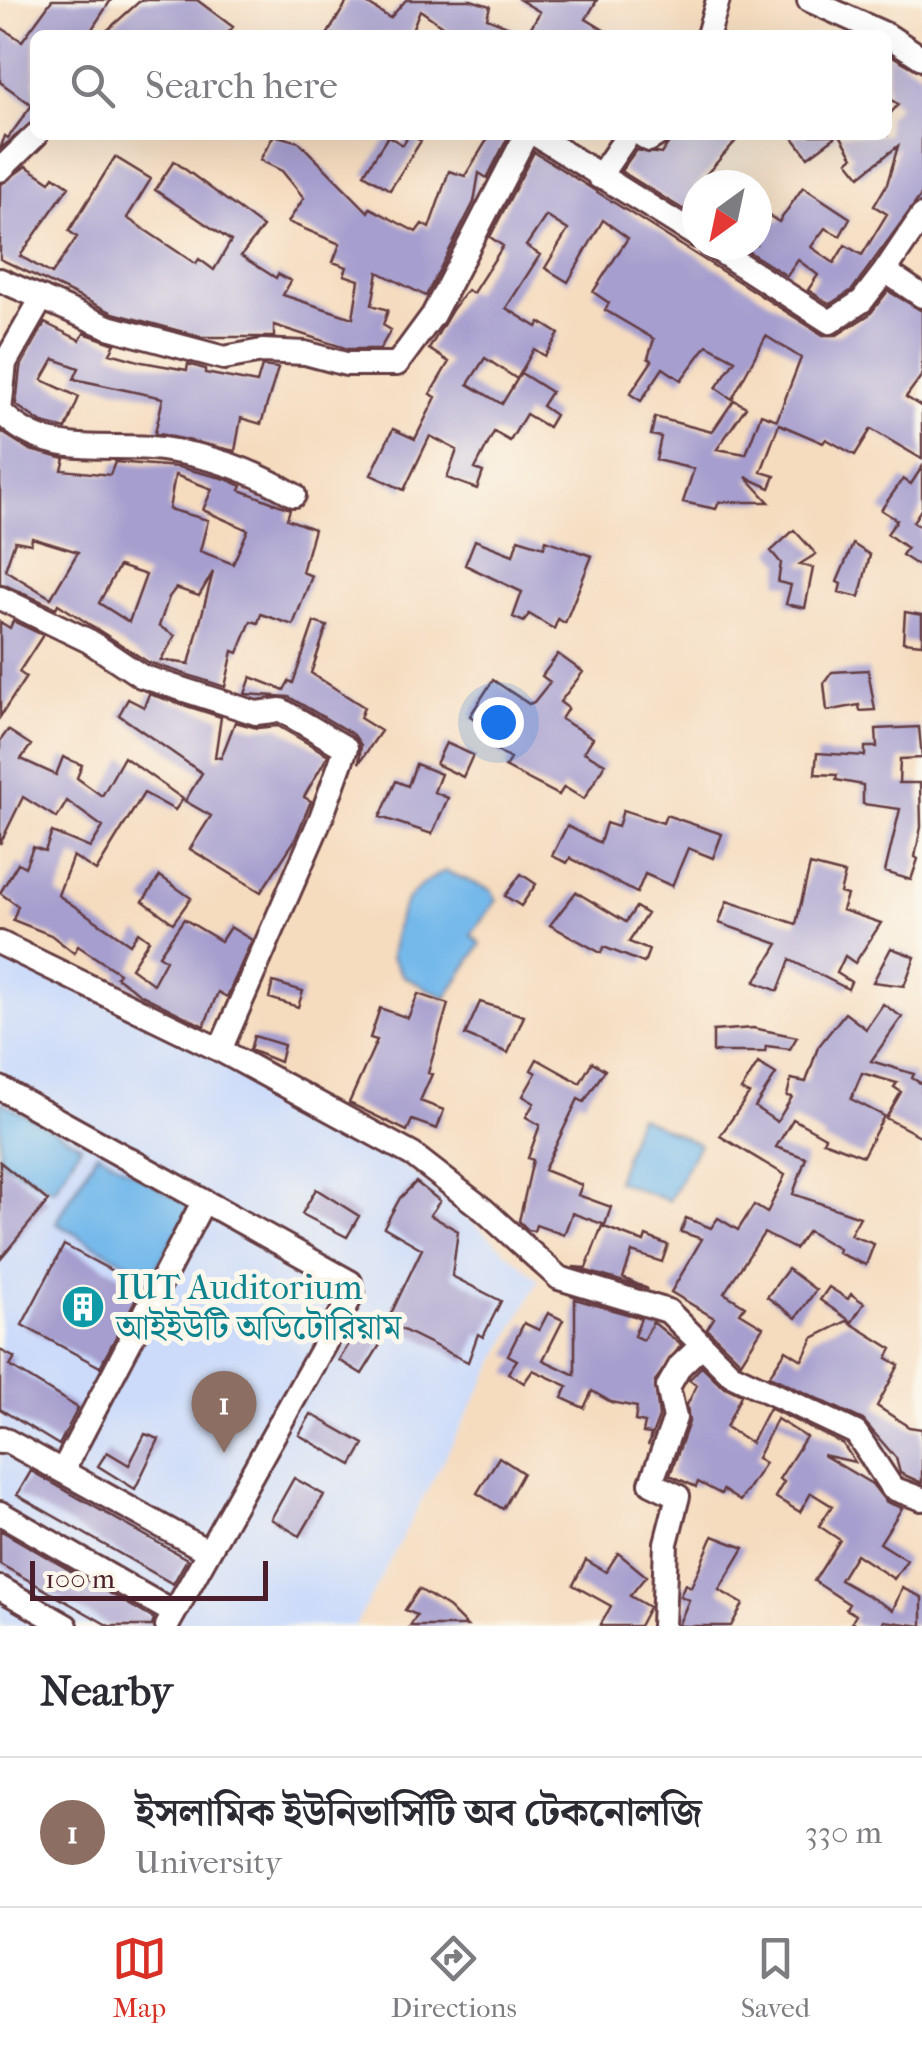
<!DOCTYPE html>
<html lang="en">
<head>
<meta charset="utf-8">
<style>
  :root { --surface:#fff; --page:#f7f7f7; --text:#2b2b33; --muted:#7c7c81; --line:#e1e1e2; --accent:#d93025 }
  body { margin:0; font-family:"IM FELL French Canon","Noto Serif Bengali",serif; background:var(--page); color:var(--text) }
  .compass { position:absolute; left:682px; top:170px; width:90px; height:90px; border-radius:50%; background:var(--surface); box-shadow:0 10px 40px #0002; rotate:213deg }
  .scale { position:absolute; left:30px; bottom:25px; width:238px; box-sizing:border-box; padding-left:10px; border:5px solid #4a1f2b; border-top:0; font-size:28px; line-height:35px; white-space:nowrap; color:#4a1f2b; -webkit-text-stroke:8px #fbf7ec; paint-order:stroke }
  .you { position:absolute; left:498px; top:722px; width:35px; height:35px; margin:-25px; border:8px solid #fff; border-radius:50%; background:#1a73e8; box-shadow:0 0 0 15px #1a73e833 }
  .badge { display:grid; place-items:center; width:65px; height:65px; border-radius:50%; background:var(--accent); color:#fff; font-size:32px; font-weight:700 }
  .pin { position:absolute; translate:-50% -82px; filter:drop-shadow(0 2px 5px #0008) }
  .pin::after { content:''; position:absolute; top:52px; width:35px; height:30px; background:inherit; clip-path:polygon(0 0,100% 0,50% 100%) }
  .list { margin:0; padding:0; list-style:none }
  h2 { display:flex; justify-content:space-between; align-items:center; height:130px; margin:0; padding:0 40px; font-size:42px }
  h2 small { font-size:32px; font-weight:400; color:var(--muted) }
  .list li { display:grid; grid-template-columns:65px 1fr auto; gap:30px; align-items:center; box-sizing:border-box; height:150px; padding:0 40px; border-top:2px solid var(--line) }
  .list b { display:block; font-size:38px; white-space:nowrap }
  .list p { margin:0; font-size:32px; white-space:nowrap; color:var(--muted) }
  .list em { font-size:32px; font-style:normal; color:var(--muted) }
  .icon { flex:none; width:55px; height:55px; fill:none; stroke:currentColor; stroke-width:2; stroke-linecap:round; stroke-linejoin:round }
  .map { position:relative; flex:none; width:922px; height:1626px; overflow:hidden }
  .search { position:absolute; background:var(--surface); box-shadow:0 10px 40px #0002; left:30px; right:30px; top:30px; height:110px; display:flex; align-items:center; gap:25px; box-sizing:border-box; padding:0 35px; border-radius:15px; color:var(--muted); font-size:38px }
  .sheet { height:280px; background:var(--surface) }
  nav { display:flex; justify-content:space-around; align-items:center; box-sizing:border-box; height:140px; border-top:2px solid var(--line); background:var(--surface); font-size:28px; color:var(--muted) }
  nav a { display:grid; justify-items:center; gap:5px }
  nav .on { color:var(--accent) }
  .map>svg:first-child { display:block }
  .built { fill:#ccdbfa }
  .water { fill:#74b9eb; stroke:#5f6c8b; stroke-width:2.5 }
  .building { fill:#a69ece; fill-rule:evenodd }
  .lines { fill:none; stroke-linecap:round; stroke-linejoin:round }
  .minor-casing { stroke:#643b41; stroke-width:28 }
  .minor { stroke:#fff; stroke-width:22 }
  .labels { text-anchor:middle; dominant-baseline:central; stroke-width:10; stroke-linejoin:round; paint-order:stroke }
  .culture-label { font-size:35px; fill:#0d838f; stroke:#fbf7ec; text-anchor:start }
</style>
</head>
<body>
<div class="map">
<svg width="922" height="1626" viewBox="0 0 922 1626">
  <rect width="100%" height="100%" fill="#fbf7ec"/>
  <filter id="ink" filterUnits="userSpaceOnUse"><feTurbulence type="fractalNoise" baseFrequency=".01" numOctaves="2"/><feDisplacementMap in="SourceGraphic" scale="20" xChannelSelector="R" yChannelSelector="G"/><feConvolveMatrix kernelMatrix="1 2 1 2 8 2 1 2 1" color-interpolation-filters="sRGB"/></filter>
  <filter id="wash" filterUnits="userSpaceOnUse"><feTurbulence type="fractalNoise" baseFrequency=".0048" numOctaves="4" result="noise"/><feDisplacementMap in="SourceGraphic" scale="40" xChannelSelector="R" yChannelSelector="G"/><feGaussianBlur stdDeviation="2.25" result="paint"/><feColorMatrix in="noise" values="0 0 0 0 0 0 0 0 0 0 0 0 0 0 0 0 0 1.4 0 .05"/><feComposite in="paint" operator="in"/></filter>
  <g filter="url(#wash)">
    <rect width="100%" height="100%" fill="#f5dcbf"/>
    <path class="built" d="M0,955L140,1019L362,1134L433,1188L539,1280L355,1626H0Z"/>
    <path class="water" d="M445,871L491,890L497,900L471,935L481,944L446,998L403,976L391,957C398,910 402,893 445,871Z
      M0,1101L81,1145L54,1190L0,1161Z
      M638,1116L699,1144L669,1201L616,1181Z
      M97,1152L192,1207L151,1277L56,1223Z"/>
    <g id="blocks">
      <path class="building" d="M52,0H111L88,35H35V120L0,149L5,136L8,138L32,105L0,82V27L22,41Z
        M141,0H197L233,27L226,35H102Z
        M348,0H362L390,18L406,0H471L490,6L487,18L527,34L540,12L520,0H597L586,19L612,35H448L449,31L420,10L410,35H327Z
        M887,53L922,73V194L852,290L830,304L808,290L818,275L798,260L787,276L741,247L757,245V232L768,215L779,222L803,187L850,218L840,236L825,228L811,247L834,263L845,245L862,255L887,214L874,206L887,184L898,146L860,176L848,161L853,157L840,135H887V117L898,105L887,96Z
        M274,135L299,142L368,212L370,208L416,232L422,224L429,228L449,171L465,176L490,135H509L487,178L479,173L474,202L426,296L378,272L372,305L388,310L383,325L391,330L380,349H348L274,325V337H202L113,313L0,259V185L26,166L50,182L54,176L69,186L20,256L52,274L77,237L69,231L115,157L151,179L127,218L196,264L199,259L214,270L231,241L155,190L174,161L263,227L241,256L276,278L278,274L291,281L283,295L353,318L359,280L344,275L347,267L333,262L340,244L288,222L304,198L282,171L260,160Z
        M409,135L421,141L390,190L364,174L388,136L403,145Z
        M674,135H741L697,185L684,210L621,171L636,150L661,154Z
        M791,135H838L808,157Z
        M534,152L823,335H837L870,314L888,291L922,311V375L906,397L922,407V459L871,429L855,455L826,439L823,443L779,424L761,472L775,476L770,488L746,477L769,502H719L716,509L683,502L694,469L656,460L661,437L651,435L655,417L712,432L734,400L746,407L717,449L746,454L761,414L777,420L801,358L766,336L732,399L716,388L735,360L707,345L681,380L663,368L641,401L630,394L652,361L648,358L654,339L605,310L609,303L593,292L628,238L603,220L568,282L545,268L568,230L546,216L526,246L540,255L506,308L537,327L540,322L559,334L545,356L534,349L517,379L485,358L468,384L502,404L521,373L551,392L542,406L555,415L548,427L526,414L510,441L494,432L475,469L483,472L477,489L447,478L457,450L430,436L404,490L371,475L393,429L415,439L436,397L430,394L449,362L429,349L452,310L467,290L473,293L503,246L490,237Z
        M45,323L80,340L84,333L115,344L110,353L142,362L187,370L188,364L205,369V373L257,383L262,366L278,368L261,424L241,418L235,451L155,433L163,398L74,379L79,368L54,359L42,380L79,397L66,429L42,423L16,405L20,368Z
        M0,431L30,450L65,459L62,470L110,475L115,462L178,467L226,479L242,486L240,490L290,509L287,519L314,529L302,572L312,576L293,625L261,614L258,623L251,621L238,653L233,651L225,687L148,662L58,604L56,608L0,583ZM175,475L212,489L203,510L248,530L233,564L200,551L208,520L169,509ZM32,538L78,552L51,598L5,570L15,541L31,544ZM119,566L146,575L129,622L99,603ZM213,572L189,664L161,660L175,636L159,626L169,597L176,588L199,596Z
        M922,467V508L913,522L922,528V568L902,555L907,548L887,534L897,520L881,510L903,479L911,484Z
        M794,530L816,554L800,564L813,568L805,608L786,604L791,585L778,582L781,563L771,551Z
        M518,539L544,547L546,540L592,556L565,623L558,619L554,629L529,614L524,622L513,617L522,592L465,565L475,540L513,555Z
        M853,544L870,555L859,597L839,592L841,584L837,582Z
        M905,612L922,615V644L903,642Z
        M13,621L43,635L19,672L26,677L0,717V622L10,628Z
        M314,622L327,626L311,673L364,707L360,718L381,731L359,763L361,745L354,735L289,697L245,694L251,677L284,690L289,681L293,683Z
        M558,654L583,672L560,702L568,708L561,719L593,738L584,752L605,764L584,799L564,787L559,795L505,767L510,759L488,745L495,734L470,716L493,680L529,704L534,702L550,682L542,676Z
        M868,670L875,710L860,711L859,705L827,711L824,683L832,672Z
        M149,694L221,717L215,757L221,758L235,722L257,728L278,726L328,755L304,797L311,801L295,840L261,892L190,849L211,816L185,801L202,773L119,715L128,699L144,707Z
        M919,727L922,758L900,759L899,783H920L921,827L915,857L918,859L911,880L885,872L900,809L863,804V785L836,780L837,775L815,774L817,753L865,756V747H877L876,729Z
        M8,730L31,745L21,759L56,775L63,757L82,765L77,778L102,796L124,757L183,799L175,810L144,793L96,871L73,856L58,895L130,944L138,932L149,940L131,968L153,984L166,960L159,955L184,919L221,941L230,927L252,940L227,997L218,992L204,1026L140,994L116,977L119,973L78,946L74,953L51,935L13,920L18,906L0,893L18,863L25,867L33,847L45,851L52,832L90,848L103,827L67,801L57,818L23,797L0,844V741Z
        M446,743L473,755L463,777L436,764Z
        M416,764L441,774L434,792L448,798L432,834L380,817L396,781L408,786Z
        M623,810L663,823L666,815L722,834L713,858L688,848L672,886L645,874L637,893L570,858L567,863L552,856L567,826L600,843L606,823L618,827Z
        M810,865L845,874L840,893L847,895L842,910L881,923L855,963L845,956L837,973L851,982L848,989L790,960L778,991L755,982L778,944L719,923L727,901L796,924Z
        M521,874L536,884L521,906L505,896Z
        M160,876L191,898L173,923L143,901Z
        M576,892L626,922L636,907L647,914L629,942L649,950L644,963L604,947L601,953L550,925Z
        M891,948L915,957L904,986L873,982Z
        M273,982L303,991L298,1007L269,998Z
        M418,994L448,1004L428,1073L432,1074L420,1101L444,1110L437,1129L412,1120L407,1131L349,1103L377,1040L370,1038L380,1008L408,1018Z
        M480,1002L524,1016L508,1053L465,1035Z
        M883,1004L902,1017L871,1061L914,1074L912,1078L922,1084V1137L886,1118L901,1092L894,1087L897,1083L862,1073L851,1099L884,1116L863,1156L823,1141L825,1137L793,1119L776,1147L806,1158L793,1194L860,1217L850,1235L874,1244L866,1265L838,1253L839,1249L808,1231L795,1249L764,1233L724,1293L745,1306L740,1313L763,1327L741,1362L707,1329L714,1318L671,1292L702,1239L681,1232L686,1218L711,1228L718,1218L738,1230L754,1205L767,1213L785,1175L720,1136L749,1094L741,1090L758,1063L776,1074L755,1107L777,1122L792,1097L787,1096L791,1079L806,1082L818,1047L845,1013L866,1029Z
        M753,1028L797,1037L790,1049L766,1046L765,1052H713V1031Z
        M254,1036L284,1045L280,1062L250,1050Z
        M537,1059L580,1083L592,1062L605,1070L584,1102L578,1099L544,1170L582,1185L578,1195L611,1207L605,1225L572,1213L564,1235L536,1225L534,1231L528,1230L519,1221L533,1160L528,1158L540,1125L526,1117L534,1103L523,1096L536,1073L531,1070Z
        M0,1162L48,1201L0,1259Z
        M416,1182L440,1201L430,1215L458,1231L452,1276L501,1301L483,1337L478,1334L468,1362L387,1322L422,1249L384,1227L400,1198Z
        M316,1189L359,1216L347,1237L302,1214Z
        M602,1226L644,1242L646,1236L668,1245L662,1262L632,1252L623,1278L648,1289L573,1267L586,1268Z
        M64,1245L142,1287L100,1367L22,1325Z
        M788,1269L816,1290L796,1318L767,1297Z
        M829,1287L848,1299L851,1294L864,1303L852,1322L820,1300Z
        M575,1299L641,1318L634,1336L643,1340L653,1322L681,1345L655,1381L659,1417L648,1446L651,1434L643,1433L645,1423L635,1421L637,1407L611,1402L592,1391L584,1408L562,1398L568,1386L533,1370L524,1383L508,1373L517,1360L508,1355L524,1323L539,1330L548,1313L563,1320L543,1360L575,1375Z
        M847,1321L892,1349L887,1358L899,1365L877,1406L909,1427L922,1429V1483L900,1473L896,1458L863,1420L769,1376L786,1350L802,1360L813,1338Z
        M360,1326L383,1340L362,1374L339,1360Z
        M0,1350L15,1358L10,1366L78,1408L59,1445L0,1409Z
        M702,1366L721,1385L741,1395L726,1427L751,1443L769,1408L843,1444L855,1462L823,1455L872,1484L886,1502L902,1508L880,1543L907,1560L894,1579L856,1554L840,1580L893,1610L902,1588L922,1597V1626L884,1621L881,1626H859L852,1622L856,1615L846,1609L849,1604L814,1581L840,1540L819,1526L832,1506L811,1493L800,1512L775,1497L784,1482L779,1479L806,1437L777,1419L757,1458L765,1463L740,1501L723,1490L721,1494L698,1482L696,1487L670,1475L689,1422L687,1405L697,1385L689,1380Z
        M311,1414L364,1444L352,1465L299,1435Z
        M145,1434L159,1439L135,1489L98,1466L107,1452L129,1465Z
        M499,1457L523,1473L503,1509L477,1493Z
        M31,1471L187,1559L173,1584L17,1495Z
        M294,1478L324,1495L300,1536L271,1519Z
        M0,1530L154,1619L152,1626H109L0,1564Z
        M713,1536L744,1548L719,1590L743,1604L731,1626H678L689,1600L680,1596L685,1584L691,1587Z
        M618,1553L646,1576L630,1596L649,1607L639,1626H600L611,1606L573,1585L586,1560L606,1572Z
        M419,1589L449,1608L467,1626H410L417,1615L405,1610Z"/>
    </g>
  </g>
  <g filter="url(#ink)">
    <use href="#blocks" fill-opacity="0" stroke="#643b41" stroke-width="2.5"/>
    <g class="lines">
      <g class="minor-casing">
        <path id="minor" d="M809,0L887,35
          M708,35L718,0
          M887,35L922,58
          M536,135L697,236
          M641,135L649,140L657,135
          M0,170L36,135
          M599,177L628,135
          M710,245L830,322L862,301L885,271L922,296
          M885,271L922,216
          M0,280L108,327L224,358L262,351L305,353L346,364H397L433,315L526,135
          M42,298L5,363L0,411C46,460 104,442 162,449C212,456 251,470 294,495
          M0,598L89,641L141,676L256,713L281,710L346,748L321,818L220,1050
          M0,943L220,1050L413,1155L484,1210L559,1278L668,1311L731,1374L856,1433L892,1488L922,1499
          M0,1088L350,1282L353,1293L167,1626
          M0,1442L2,1438L207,1551
          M63,1470L202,1204
          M0,1513L174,1613
          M0,1588L66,1626
          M663,1626L666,1543L678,1496L651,1483L675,1418L668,1387L680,1366L702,1345"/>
      </g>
      <use href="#minor" class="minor"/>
    </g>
  </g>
  <defs>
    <g id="building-disc" transform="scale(2.25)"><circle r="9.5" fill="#0f9aa8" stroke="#fbf7ec"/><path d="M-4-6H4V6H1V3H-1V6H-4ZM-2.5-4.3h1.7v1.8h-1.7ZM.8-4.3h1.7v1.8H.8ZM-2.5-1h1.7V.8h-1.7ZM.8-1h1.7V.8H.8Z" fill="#fff"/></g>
  </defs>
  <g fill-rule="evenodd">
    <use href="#building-disc" x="83" y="1307"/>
  </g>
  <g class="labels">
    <g class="culture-label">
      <text x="116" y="1287">IUT Auditorium<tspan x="116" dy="40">আইইউটি অডিটোরিয়াম</tspan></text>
    </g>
  </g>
</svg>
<svg class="compass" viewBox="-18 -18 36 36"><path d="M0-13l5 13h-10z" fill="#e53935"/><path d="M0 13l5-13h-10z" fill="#7c7c81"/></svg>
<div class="scale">100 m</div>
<div class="you"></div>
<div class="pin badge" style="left:224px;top:1453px;background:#8d6e63">1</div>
<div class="search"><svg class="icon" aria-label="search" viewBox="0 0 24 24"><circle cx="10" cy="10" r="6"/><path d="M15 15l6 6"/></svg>Search here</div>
</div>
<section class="sheet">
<h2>Nearby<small></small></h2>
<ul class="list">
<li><span class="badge" style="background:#8d6e63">1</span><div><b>ইসলামিক ইউনিভার্সিটি অব টেকনোলজি</b><p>University</p></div><em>330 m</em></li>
</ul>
</section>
<nav>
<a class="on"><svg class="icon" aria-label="map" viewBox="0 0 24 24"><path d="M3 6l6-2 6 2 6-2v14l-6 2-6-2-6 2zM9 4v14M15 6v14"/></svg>Map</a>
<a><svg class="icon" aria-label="directions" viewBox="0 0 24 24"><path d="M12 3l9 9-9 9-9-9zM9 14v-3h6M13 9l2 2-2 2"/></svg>Directions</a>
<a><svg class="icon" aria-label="saved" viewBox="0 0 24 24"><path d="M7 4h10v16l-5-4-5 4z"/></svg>Saved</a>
</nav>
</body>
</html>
